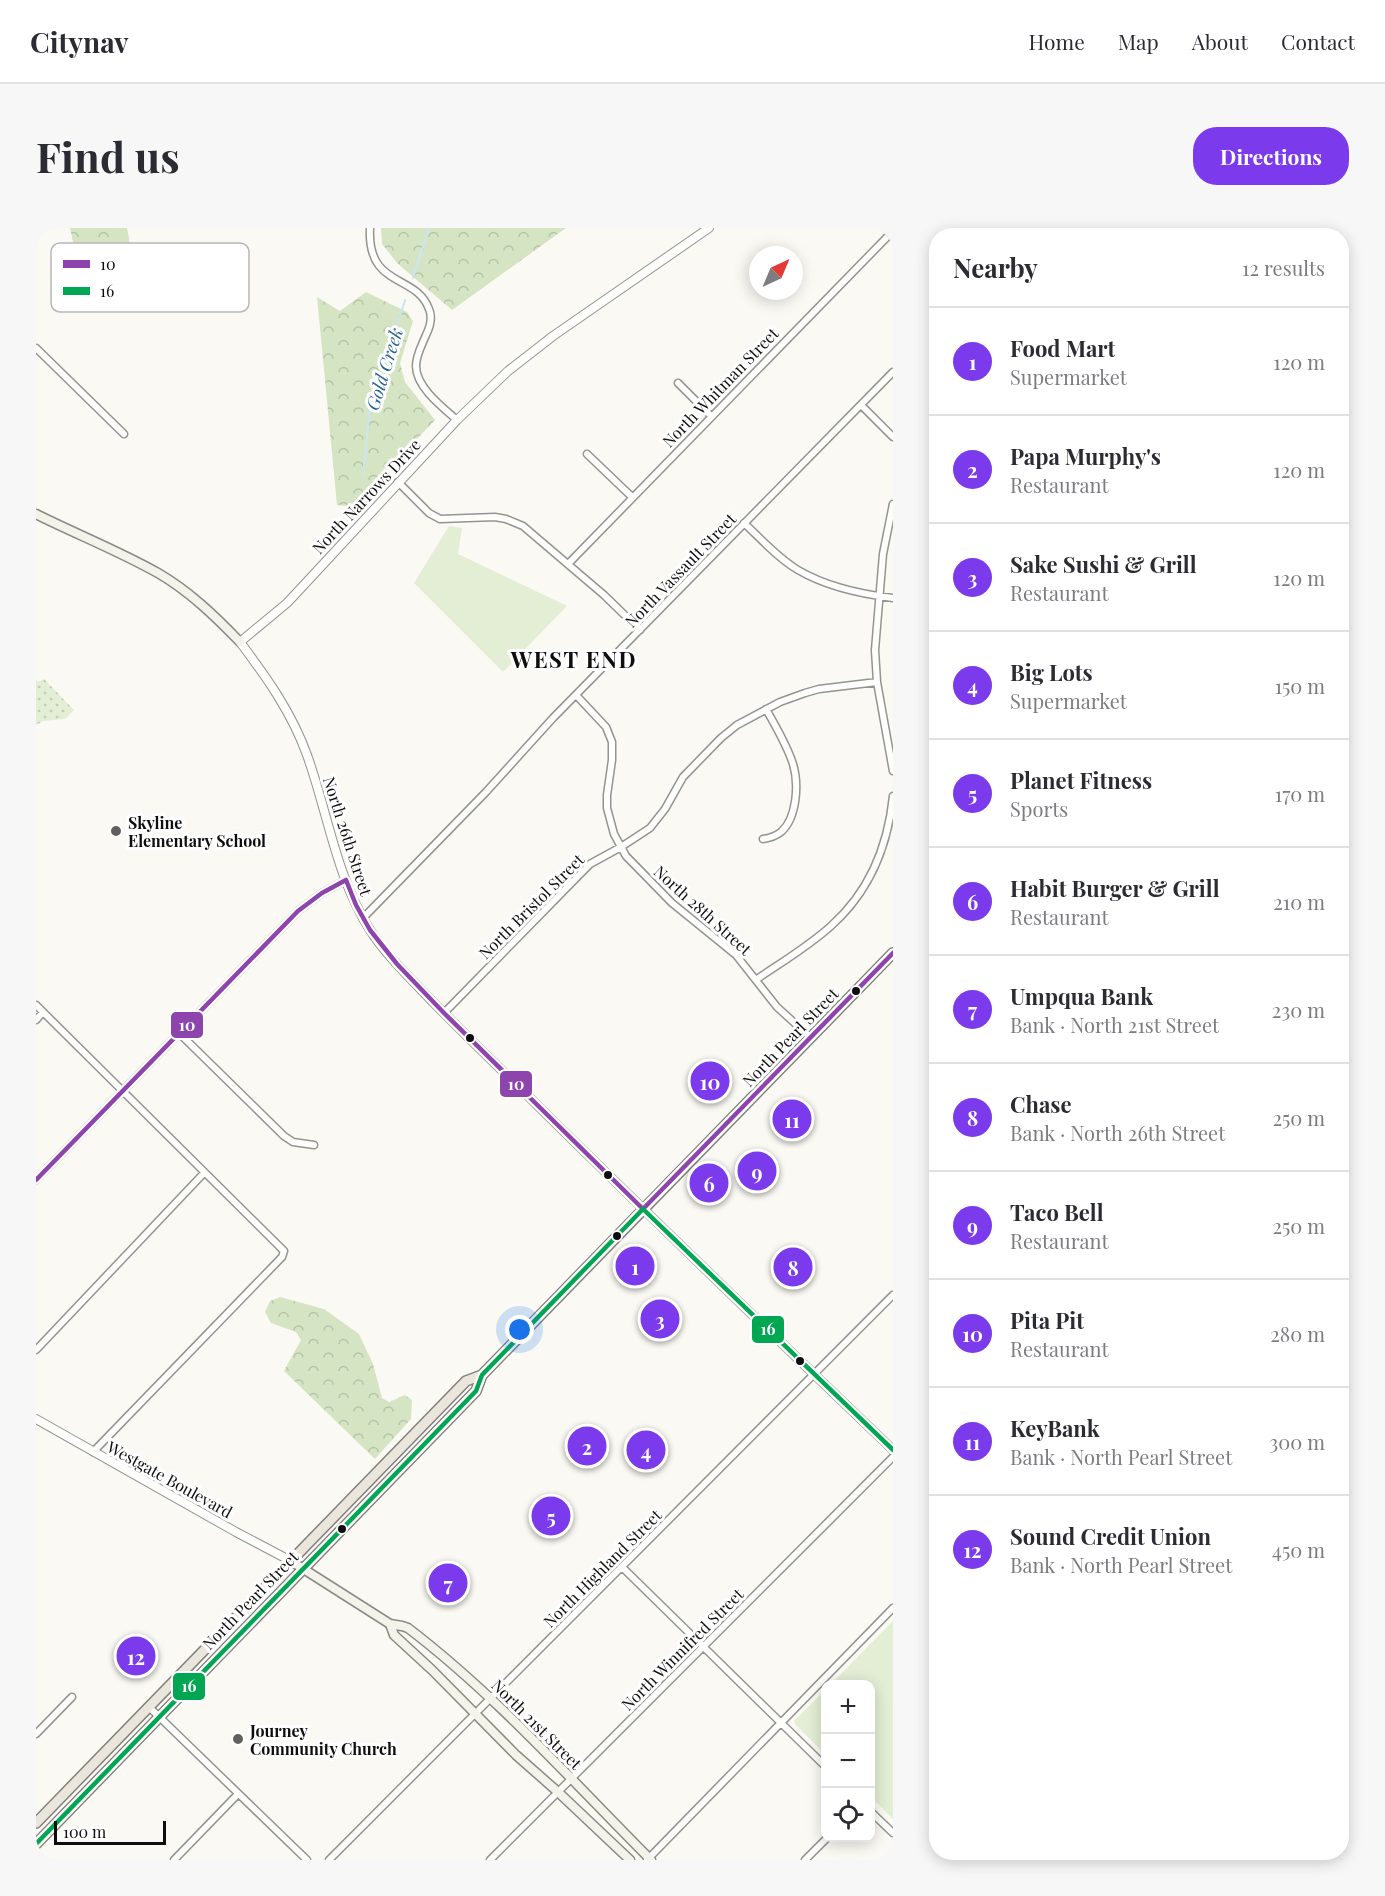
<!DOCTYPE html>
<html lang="en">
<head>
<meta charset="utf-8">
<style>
  :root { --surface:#fff; --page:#f7f7f7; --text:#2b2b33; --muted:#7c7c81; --line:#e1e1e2; --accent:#7c3aed }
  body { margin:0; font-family:"Playfair Display",serif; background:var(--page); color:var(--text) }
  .controls { position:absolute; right:18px; bottom:18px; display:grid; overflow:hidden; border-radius:12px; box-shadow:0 3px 15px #0003 }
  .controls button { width:54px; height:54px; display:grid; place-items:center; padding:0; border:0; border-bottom:2px solid var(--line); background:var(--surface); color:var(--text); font:30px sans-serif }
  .compass { position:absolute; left:713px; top:18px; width:54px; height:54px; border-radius:50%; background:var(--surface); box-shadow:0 3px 15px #0003; rotate:44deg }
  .scale { position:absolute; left:18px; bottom:15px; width:112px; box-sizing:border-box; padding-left:6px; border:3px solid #0e0e0e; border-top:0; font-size:16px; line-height:21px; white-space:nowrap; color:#0e0e0e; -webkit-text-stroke:4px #fff; paint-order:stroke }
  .you { position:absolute; left:484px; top:1102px; width:21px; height:21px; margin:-15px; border:4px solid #fff; border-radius:50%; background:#1a73e8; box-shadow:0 0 0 9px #1a73e833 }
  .badge { display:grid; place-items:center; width:39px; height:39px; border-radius:50%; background:var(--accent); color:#fff; font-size:20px; font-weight:700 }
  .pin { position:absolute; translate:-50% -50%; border:3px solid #fff; box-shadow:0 2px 6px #0006 }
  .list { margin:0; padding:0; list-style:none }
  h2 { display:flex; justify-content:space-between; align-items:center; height:78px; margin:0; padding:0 24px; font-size:26px }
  h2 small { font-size:20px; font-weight:400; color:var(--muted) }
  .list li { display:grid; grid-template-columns:39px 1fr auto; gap:18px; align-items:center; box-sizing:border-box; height:108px; padding:0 24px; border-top:2px solid var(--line) }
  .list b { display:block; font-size:22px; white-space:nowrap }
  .list p { margin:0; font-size:20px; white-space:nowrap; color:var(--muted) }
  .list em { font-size:20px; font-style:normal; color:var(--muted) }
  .icon { flex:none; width:33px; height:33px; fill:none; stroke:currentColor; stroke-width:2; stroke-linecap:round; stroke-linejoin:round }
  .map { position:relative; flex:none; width:857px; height:1632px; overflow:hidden; border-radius:24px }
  header { display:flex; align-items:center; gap:36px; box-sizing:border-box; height:84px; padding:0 30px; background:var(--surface); border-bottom:2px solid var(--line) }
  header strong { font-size:28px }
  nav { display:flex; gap:33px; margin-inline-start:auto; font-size:21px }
  .intro { display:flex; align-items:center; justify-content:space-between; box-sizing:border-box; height:144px; padding:0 36px }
  h1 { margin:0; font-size:42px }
  .button { padding:15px 27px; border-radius:24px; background:var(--accent); color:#fff; font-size:21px; font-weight:700 }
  main { display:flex; gap:36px; padding:0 36px }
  aside { flex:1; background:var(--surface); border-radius:24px; box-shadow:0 3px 15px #0003 }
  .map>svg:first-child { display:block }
  .grass { fill:url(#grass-dots) }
  .forest { fill:url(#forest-crowns) }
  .park { fill:#e4eed5 }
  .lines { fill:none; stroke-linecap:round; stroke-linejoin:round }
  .stream { stroke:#cde5f1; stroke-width:2 }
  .minor-casing { stroke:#949491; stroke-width:9 }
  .tertiary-casing { stroke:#949491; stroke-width:10 }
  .secondary-casing { stroke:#8b8a88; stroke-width:11 }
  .primary-casing { stroke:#82817e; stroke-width:12 }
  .minor { stroke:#fefefd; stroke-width:6 }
  .tertiary { stroke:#fefefd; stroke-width:8 }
  .secondary { stroke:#f4f3ea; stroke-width:8 }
  .primary { stroke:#eae6db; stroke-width:9 }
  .bus-1-casing { stroke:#fff; stroke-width:9 }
  .bus-2-casing { stroke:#fff; stroke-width:9 }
  .bus-1 { stroke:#8e44ad; stroke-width:4.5 }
  .bus-2 { stroke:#00a651; stroke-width:4.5 }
  .poi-dot { fill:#61605e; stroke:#fff; stroke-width:2 }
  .bus-dot { fill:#0e0e0e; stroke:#fff; stroke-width:2 }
  .labels { text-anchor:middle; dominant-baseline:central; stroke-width:6; stroke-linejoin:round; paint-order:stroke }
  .street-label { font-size:16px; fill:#0e0e0e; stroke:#fff }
  .poi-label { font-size:16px; font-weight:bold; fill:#0e0e0e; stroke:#fff; text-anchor:start }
  .water-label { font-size:18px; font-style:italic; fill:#236293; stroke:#fff }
  .district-label { font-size:22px; font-weight:bold; letter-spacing:1.5px; fill:#0e0e0e; stroke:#fff }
  .key { fill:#fff; stroke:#b7b7b7; stroke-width:1.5 }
  .key-label { font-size:16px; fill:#0e0e0e }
  .line-badge { stroke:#fff; stroke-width:2 }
  .badge-label { font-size:16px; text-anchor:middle; font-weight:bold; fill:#fff }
</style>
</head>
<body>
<header>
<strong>Citynav</strong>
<nav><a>Home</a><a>Map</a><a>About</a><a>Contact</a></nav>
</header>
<div class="intro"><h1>Find us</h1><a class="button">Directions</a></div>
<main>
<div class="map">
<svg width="857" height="1632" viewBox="0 0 857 1632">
  <defs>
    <pattern id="grass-dots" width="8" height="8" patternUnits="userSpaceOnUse" patternTransform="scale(1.5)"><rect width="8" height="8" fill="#e4eed5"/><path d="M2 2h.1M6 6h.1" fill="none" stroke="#c2cbb6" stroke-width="1.8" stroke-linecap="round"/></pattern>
    <pattern id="forest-crowns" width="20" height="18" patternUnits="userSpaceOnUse" patternTransform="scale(1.5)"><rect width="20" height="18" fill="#d5e5c4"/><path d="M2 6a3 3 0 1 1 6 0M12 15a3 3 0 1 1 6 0" fill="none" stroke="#b6c3a7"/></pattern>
  </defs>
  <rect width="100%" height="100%" fill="#faf9f3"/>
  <path class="grass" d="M0,451L2,454L8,451L38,482L29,491L7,493L0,497Z"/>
  <path class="forest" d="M34,0H91L95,22L41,33Z
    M345,0H530L416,82L362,36L346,16Z
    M330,64L371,84L377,93L364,135L369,154L399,192L316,279L301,277L281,69L304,83Z
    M244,1069L288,1081L323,1106L337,1136L346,1170L353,1174L369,1167L376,1172L375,1191L339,1231L248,1143L265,1112L260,1104L235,1095L229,1084L234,1073Z"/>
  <path class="park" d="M413,298L426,300L422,326L531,378L467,444L378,355Z
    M857,1393V1591L835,1569L834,1456H795Z
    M789,1462V1526L759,1496L758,1493Z"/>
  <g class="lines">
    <path class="stream" d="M377,50L393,0
      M327,246L334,181L369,72"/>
    <g class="minor-casing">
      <path id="minor" d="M334,0C331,61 380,45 393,81C397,90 394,99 390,107C386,117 380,127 380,138C380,159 406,179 421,192
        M0,120L88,206
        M642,155L675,188
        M825,177L857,209
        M551,226L596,269
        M362,254L393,285L404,291L459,289L470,291L487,298L568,367L604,402
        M857,276L847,326L839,422L841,454L857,543
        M708,295C725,311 742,330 762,342C791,359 824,366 857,370
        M532,336L857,3
        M540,467L570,499L576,514V532L571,567V580L578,606L590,628L636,675L700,727L741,779L774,809
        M727,611C734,610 740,608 745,604C761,590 763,556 757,536C751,517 740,499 730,481
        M327,690L450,564L517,490L857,144
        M721,751C746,734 773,718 795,698C833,664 852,618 857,568
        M0,777L248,1023L246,1029L57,1224
        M408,785L554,636L585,619L614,600L629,581L647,549L685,510L701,497L744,474L769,465L783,461L841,454
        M0,792L7,784
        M143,805L248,908L257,914L278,917
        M0,952L262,683L286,665L310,652
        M0,1122L168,945
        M586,1339L790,1539
        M113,1479L271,1632
        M0,1506L36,1469
        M834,1583L857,1605
        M138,1632L202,1566
        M293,1632L857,1067
        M454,1632L857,1229
        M611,1632L857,1380
        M769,1632L791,1610"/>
    </g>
    <g class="tertiary-casing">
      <path id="tertiary" d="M673,0L517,108L472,143L421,192L266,359L251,375L204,414C231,450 256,485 271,527C292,585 300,649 334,702C350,727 372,748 393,770C429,807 466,842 502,878C620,994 738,1108 857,1222
        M0,1191L200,1304L255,1333"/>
    </g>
    <g class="secondary-casing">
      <path id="secondary" d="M0,286C40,306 83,323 122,345C153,363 179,388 204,414
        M255,1333L354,1396L366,1398L372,1400C461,1468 536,1553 615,1632
        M354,1396L358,1407L396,1442L480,1527L522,1564L594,1632"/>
    </g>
    <g class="primary-casing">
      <path id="primary" d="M0,1595L430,1153L446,1147
        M0,1616L440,1163L446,1147L857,725"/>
    </g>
    <use href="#minor" class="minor"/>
    <use href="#tertiary" class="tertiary"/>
    <use href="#secondary" class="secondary"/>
    <use href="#primary" class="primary"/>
    <g class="bus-1-casing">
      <path id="bus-1" d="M310,652L320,677L334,702L361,736L408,785L607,981
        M0,952L262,683L286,665L310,652
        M607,981L857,725"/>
    </g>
    <g class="bus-2-casing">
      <path id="bus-2" d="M607,981L857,1222
        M0,1616L440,1163L446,1147L607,981"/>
    </g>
    <use href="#bus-1" class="bus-1"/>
    <use href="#bus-2" class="bus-2"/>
  </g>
  <g class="poi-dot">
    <circle cx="80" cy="603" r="6"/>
    <circle cx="202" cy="1511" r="6"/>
  </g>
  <g class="bus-dot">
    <circle cx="820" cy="763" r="5"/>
    <circle cx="434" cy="810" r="5"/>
    <circle cx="572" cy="947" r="5"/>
    <circle cx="581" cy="1008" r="5"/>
    <circle cx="764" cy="1133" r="5"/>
    <circle cx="306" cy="1301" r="5"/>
  </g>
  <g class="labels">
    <g class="street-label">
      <text transform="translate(684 159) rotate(-46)">North Whitman Street</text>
      <text transform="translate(330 268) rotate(-47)">North Narrows Drive</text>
      <text transform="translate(644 342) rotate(-46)">North Vassault Street</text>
      <text transform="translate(312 608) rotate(72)">North 26th Street</text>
      <text transform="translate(495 678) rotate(-45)">North Bristol Street</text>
      <text transform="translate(667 682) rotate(42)">North 28th Street</text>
      <text transform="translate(754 809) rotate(-46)">North Pearl Street</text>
      <text transform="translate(134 1251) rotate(29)">Westgate Boulevard</text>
      <text transform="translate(566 1340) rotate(-45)">North Highland Street</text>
      <text transform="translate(214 1372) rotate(-46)">North Pearl Street</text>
      <text transform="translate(646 1421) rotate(-45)">North Winnifred Street</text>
      <text transform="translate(501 1496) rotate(45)">North 21st Street</text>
    </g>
    <g class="poi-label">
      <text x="92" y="594">Skyline<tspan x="92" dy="18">Elementary School</tspan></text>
      <text x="214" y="1502">Journey<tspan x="214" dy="18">Community Church</tspan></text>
    </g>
    <g class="water-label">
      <text transform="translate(348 141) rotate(-73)">Gold Creek</text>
    </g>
    <g class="district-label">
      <text x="538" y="431">WEST END</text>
    </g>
  </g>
  <rect x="15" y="15" width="198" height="69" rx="9" class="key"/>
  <rect x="27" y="32" width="27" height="8" fill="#8e44ad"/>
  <rect x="27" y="59" width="27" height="8" fill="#00a651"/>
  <g class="key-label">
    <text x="64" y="42">10</text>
    <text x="64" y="69">16</text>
  </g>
  <g class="line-badge">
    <rect x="134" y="783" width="34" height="28" rx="6" fill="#8e44ad"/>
    <rect x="463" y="842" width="34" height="28" rx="6" fill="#8e44ad"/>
    <rect x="715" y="1087" width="34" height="29" rx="6" fill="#00a651"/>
    <rect x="136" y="1444" width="34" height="29" rx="6" fill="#00a651"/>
  </g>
  <g class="badge-label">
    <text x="151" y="803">10</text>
    <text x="480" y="862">10</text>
    <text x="732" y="1107">16</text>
    <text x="153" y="1464">16</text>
  </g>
</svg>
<div class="controls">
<button>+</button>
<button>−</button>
<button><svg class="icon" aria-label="locate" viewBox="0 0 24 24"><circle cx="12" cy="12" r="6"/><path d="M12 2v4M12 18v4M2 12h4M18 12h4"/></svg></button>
</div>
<svg class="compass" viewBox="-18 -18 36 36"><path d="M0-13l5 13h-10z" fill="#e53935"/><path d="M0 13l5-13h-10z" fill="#7c7c81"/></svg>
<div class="scale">100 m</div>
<div class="you"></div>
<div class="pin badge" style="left:599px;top:1038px">1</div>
<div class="pin badge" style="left:551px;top:1218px">2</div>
<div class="pin badge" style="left:624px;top:1091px">3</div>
<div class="pin badge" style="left:610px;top:1222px">4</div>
<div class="pin badge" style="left:515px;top:1288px">5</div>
<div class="pin badge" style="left:673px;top:955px">6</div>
<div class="pin badge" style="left:412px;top:1355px">7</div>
<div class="pin badge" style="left:757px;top:1039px">8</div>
<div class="pin badge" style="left:721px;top:943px">9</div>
<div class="pin badge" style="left:674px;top:853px">10</div>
<div class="pin badge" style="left:756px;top:891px">11</div>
<div class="pin badge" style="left:100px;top:1428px">12</div>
</div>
<aside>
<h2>Nearby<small>12 results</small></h2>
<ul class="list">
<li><span class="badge">1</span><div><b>Food Mart</b><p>Supermarket</p></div><em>120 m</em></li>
<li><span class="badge">2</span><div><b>Papa Murphy's</b><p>Restaurant</p></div><em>120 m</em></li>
<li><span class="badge">3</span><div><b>Sake Sushi &amp; Grill</b><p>Restaurant</p></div><em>120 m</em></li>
<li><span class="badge">4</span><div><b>Big Lots</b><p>Supermarket</p></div><em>150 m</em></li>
<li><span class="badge">5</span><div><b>Planet Fitness</b><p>Sports</p></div><em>170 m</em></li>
<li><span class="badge">6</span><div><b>Habit Burger &amp; Grill</b><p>Restaurant</p></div><em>210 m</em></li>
<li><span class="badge">7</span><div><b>Umpqua Bank</b><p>Bank · North 21st Street</p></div><em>230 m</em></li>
<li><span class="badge">8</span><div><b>Chase</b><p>Bank · North 26th Street</p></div><em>250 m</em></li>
<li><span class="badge">9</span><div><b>Taco Bell</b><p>Restaurant</p></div><em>250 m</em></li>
<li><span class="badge">10</span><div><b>Pita Pit</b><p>Restaurant</p></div><em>280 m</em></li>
<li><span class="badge">11</span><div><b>KeyBank</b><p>Bank · North Pearl Street</p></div><em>300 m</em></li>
<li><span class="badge">12</span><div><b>Sound Credit Union</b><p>Bank · North Pearl Street</p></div><em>450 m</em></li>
</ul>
</aside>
</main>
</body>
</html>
